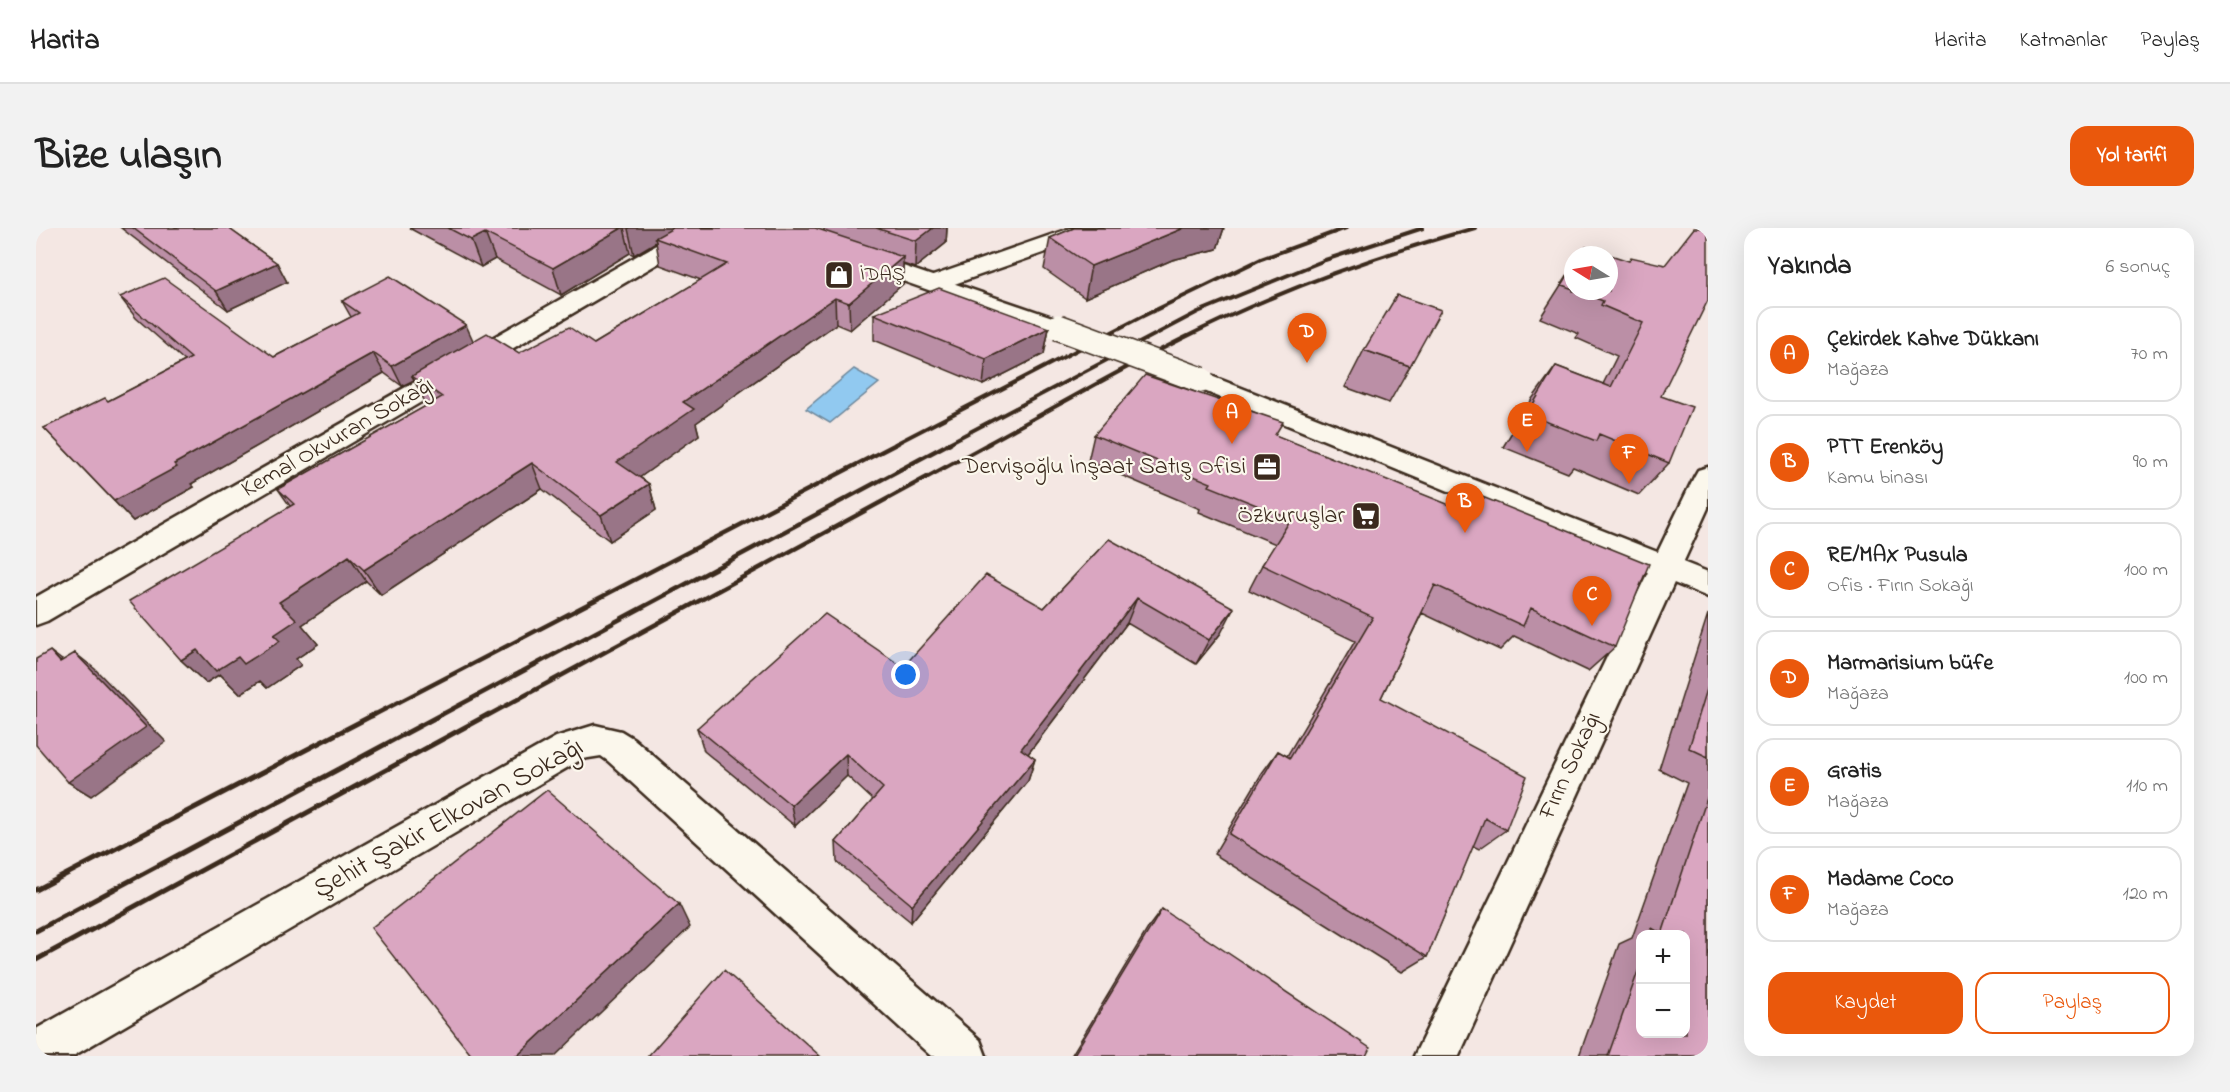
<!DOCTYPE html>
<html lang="tr">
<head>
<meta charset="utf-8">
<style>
  :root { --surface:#fff; --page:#f2f2f2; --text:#222; --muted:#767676; --line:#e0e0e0; --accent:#ea580c }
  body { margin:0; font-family:"Indie Flower",sans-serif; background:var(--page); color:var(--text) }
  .controls { position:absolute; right:18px; bottom:18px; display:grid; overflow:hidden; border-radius:12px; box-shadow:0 6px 24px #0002 }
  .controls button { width:54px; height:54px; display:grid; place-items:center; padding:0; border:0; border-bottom:2px solid var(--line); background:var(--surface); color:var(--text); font:30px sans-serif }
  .compass { position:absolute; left:1528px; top:18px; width:54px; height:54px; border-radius:50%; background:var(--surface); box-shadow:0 6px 24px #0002; rotate:281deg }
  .you { position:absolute; left:870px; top:447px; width:21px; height:21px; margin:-15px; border:4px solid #fff; border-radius:50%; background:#1a73e8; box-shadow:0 0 0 9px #1a73e833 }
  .badge { display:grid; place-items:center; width:39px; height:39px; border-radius:50%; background:var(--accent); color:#fff; font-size:20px; font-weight:700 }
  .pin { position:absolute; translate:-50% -50px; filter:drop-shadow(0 2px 3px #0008) }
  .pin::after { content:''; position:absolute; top:32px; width:21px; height:18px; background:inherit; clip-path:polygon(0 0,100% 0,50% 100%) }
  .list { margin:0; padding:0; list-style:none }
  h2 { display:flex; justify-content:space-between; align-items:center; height:78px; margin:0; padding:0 24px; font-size:26px }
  h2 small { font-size:20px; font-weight:400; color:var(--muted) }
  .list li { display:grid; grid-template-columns:39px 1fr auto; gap:18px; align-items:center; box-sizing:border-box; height:96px; margin:0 12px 12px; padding:0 12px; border:2px solid var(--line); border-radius:18px }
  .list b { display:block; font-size:22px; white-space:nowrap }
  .list p { margin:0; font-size:20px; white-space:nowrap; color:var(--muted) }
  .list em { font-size:20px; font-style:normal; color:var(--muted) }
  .actions { display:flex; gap:12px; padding:18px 24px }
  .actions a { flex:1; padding:14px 0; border:2px solid var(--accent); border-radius:18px; text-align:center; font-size:21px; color:var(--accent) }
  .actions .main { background:var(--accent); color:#fff }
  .map { position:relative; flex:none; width:1672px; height:828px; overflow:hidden; border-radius:18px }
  header { display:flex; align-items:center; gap:36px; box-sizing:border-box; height:84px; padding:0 30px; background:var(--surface); border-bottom:2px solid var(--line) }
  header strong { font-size:28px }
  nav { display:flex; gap:33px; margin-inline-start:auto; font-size:21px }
  .intro { display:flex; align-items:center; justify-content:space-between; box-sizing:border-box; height:144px; padding:0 36px }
  h1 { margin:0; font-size:42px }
  .button { padding:15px 27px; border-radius:18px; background:var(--accent); color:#fff; font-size:21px; font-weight:700 }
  main { display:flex; gap:36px; padding:0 36px }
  aside { flex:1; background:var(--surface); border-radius:18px; box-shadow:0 6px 24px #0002 }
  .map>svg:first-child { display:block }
  .water { fill:#91c9f0; stroke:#6f899c; stroke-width:1.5 }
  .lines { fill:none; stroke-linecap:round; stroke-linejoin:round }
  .street-casing { stroke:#3b2a1e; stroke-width:5 }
  .secondary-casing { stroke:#3b2a1e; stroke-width:5 }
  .street { fill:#fbf7ec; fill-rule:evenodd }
  .secondary { fill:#fbf7ec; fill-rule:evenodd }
  .rail-far2 { stroke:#3b2a1e; stroke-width:4 }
  .rail-far1 { stroke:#3b2a1e; stroke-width:4.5 }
  .rail { stroke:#3b2a1e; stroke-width:5 }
  .secondary-bridge-casing { stroke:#3b2a1e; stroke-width:28; stroke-linecap:butt }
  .secondary-bridge { stroke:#fbf7ec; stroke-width:25 }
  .wall { fill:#bb8fa6; stroke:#3b2a1e; stroke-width:1.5; fill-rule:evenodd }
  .shaded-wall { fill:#997487; stroke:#3b2a1e; stroke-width:1.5 }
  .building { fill:#daa6c1; stroke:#3b2a1e; stroke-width:1.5 }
  .labels { text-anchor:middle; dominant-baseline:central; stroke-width:4.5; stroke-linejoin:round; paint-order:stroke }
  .far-poi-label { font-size:20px; fill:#3b2a1e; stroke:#fbf7ec; text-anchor:start }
  .street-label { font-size:24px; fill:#3b2a1e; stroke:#fbf7ec }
  .poi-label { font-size:24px; fill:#3b2a1e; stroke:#fbf7ec; text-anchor:end }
  .near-street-label { font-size:28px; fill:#3b2a1e; stroke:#fbf7ec }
</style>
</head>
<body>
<header>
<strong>Harita</strong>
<nav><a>Harita</a><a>Katmanlar</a><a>Paylaş</a></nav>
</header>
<div class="intro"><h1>Bize ulaşın</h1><a class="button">Yol tarifi</a></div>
<main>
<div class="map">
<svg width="1672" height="828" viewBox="0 0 1672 828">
  <rect width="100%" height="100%" fill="#f4e7e3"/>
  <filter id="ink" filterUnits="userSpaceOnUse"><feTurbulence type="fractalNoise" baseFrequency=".0167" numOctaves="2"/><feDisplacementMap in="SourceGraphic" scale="12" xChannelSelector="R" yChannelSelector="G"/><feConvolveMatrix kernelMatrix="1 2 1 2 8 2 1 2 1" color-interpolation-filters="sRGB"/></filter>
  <g filter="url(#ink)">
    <path class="water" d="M818,141L843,155L794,195L770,181Z"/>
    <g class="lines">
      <g class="street-casing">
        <path id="street" d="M650,0H677L674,5L11,393L0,397V369Z
          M1035,0H1067L1064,5L907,60L899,62L891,60L887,55L891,50Z
          M1672,239V280L1423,828H1378L1658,249L1662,242Z
          M559,497L585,503L598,511L944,812L950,828H895L572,533L565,528L546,531L37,828H0V801L520,509Z"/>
      </g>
      <g class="secondary-casing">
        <path id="secondary" d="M826,24L1031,94L1034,99L1031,104L1022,106L1013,104L818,36L815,31L818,26Z
          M1165,144L1672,344V369L1156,158L1152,152L1156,146Z"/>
      </g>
      <use href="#street" class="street"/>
      <use href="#secondary" class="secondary"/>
      <path class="rail-far2" d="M859,216L1105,89L1225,31L1310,0
        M911,216L1162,84L1289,32L1387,0
        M951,216C1029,174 1107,128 1187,91C1269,53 1353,24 1439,0"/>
      <path class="rail-far1" d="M336,488L862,215
        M403,488L914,215
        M451,488L954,215"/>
      <path class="rail" d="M0,662L339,486
        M0,703L406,486
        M0,732L453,486"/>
      <g class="secondary-bridge-casing">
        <path id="secondary-bridge" d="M1022,99L1165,152"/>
      </g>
      <use href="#secondary-bridge" class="secondary-bridge"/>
    </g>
    <path class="wall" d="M85,0H192L241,35L251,54L192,82Z
      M373,0H779L788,3V0H911L910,15L879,40L867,36V56L814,102L800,96L660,195L663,207L604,249L613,256L620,282L574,313L506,261L345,367L330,353L266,397L282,416L260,431L265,437L231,460L224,453L204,466L184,446L170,455L145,432L254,278L242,261L392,177L389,174L378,152L366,158L348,145L155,256L158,259L97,293L8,200L72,173L149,133L100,90L84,69L238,129L315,89L306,73L437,113L483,125L558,116L665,52L624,37L620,14L598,27L594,25L525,67L459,31L445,39Z
      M1038,0H1188L1181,21L1136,32L1049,70L1008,41L1014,10Z
      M1593,33L1629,37L1625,168L1633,235L1603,267L1537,239L1532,245L1467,219L1496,171L1520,138L1567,156L1581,128L1540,110L1543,106L1504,90L1537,38V63H1573Z
      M838,86L1013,100L1008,126L947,157L838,112Z
      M1328,122L1374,138L1353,175L1309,159Z
      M1058,207L1241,208L1427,283L1439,266L1579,419L1552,443L1478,408L1464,422L1386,385L1345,470L1470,602L1443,621L1437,618L1391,729L1366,744L1178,626L1226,545L1242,523L1251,528L1319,413L1213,362L1226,337L1240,316L1163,284L1164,281L1052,233Z
      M1073,311L1185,405L1160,436L1091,395L992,526L999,531L992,553L875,694L801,634L800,614L837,572L811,548L759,598L668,523L661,500L867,439L1008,380Z
      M1672,386V828H1543L1583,716L1596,710L1651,555L1623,541ZM1605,706H1650L1605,806Z
      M1126,681L1330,828H1035L1114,697Z"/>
    <path class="shaded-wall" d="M586,0H588L594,25L525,67L517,40Z
      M593,0H645L619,10L620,14L598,27L592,1Z
      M897,0H911L910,15L879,40L880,13Z
      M1148,0H1188L1181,21L1136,32L1049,70L1055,38Z
      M449,5L459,31L445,39L435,12Z
      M867,29V56L814,102L813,75Z
      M241,35L251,54L192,82L180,63Z
      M799,70L800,96L660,195L663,207L589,260L581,234L647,174Z
      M430,97L439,117L376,148L378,152L366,158L356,138Z
      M1013,100L1008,126L947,157L950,131Z
      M337,125L348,145L155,256L158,259L97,293L78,273L138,236Z
      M496,235L506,261L345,367L328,342Z
      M613,256L620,282L574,313L565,287Z
      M313,328L330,353L266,397L282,416L260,431L265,437L231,460L224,453L204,466L184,446L170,455L145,432L161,422L202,429L238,407L243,374Z
      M1101,370L1091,395L979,543L985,521Z
      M1198,380L1185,405L1160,436L1173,412Z
      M14,423L35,439L24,434Z
      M39,425L59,441L130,514L55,568L32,554Z
      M810,526L811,548L759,598L755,577Z
      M999,531L992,553L875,694L876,677Z
      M643,676L654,699L519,828H481Z"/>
    <path class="building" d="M97,0H192L241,35L180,63Z
      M412,0H586L517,40L449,5L435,12Z
      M637,0H779L867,29L813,75L799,70L647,174L658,181L581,234L613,256L565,287L496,235L328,342L313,328L243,374L261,392L238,407L244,413L208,436L202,429L180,443L161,422L145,432L93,373L258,276L242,261L406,169L376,148L451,105L483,125L533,99L558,116L691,36L619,10Z
      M840,0H897L880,13Z
      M1038,0H1148L1055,38L1014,10Z
      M1658,0H1672V72L1625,168L1656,179L1633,235L1563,206L1560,213L1491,186L1520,138L1575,159L1607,95L1565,77L1567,73L1541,63H1573V27H1545L1550,19L1593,33L1595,29L1629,37Z
      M1537,39V61L1526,57Z
      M354,48L430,97L356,138L337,125L138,236L141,239L78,273L8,200L69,170L72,173L155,130L84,69L128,50L238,129L323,85L306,73Z
      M903,60L1013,100L950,131L838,86Z
      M1361,67L1405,82L1374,138L1328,122Z
      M1109,147L1247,194L1239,207L1431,284L1439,266L1613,336L1579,419L1495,380L1487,398L1399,357L1345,470L1491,548L1470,602L1449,590L1391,729L1193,606L1242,523L1254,530L1337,389L1226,337L1255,291L1173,258L1175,255L1058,207Z
      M1073,311L1198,380L1173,412L1101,370L985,521L999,531L876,677L800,614L847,560L810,526L755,577L661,500L789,386L867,439L950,347L1008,380Z
      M14,423L24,434L39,425L110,499L32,554L0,517V431Z
      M1672,458V529L1653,520Z
      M511,562L643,676L481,828H436L335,700Z
      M1672,567V828H1572L1605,735V806H1650V706H1614L1616,700L1626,706Z
      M1126,681L1334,820L1330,828H1037Z
      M688,742L784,828H612Z"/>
  </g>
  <defs>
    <g id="shop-square" transform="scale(1.5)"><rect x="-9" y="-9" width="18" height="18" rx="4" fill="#3b2a1e" stroke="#fbf7ec"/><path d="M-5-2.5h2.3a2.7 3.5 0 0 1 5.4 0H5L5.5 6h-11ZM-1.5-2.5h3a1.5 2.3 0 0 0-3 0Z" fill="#fff"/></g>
    <g id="office-square" transform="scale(1.5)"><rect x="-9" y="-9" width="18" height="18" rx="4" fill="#3b2a1e" stroke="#fbf7ec"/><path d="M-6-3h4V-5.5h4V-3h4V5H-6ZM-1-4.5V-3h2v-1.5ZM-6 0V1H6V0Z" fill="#fff"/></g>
    <g id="supermarket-square" transform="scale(1.5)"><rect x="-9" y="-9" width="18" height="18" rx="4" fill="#3b2a1e" stroke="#fbf7ec"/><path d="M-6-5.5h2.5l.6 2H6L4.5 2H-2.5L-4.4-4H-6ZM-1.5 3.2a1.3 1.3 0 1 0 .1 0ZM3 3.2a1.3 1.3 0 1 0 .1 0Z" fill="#fff"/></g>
  </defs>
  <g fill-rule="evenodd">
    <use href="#shop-square" x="803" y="47"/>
    <use href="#office-square" x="1231" y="239"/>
    <use href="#supermarket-square" x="1330" y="288"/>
  </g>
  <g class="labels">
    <g class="far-poi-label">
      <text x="824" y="47">İDAŞ</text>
    </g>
    <g class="street-label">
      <text transform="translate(302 210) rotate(-30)">Kemal Okvuran Sokağı</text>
      <text transform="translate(1535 538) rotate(-65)">Fırın Sokağı</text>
    </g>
    <g class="poi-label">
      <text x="1210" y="239">Dervişoğlu İnşaat Satış Ofisi</text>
      <text x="1309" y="288">Özkuruşlar</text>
    </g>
    <g class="near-street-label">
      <text transform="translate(413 591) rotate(-29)">Şehit Şakir Elkovan Sokağı</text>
    </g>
  </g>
</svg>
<div class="controls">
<button>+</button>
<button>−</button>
</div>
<svg class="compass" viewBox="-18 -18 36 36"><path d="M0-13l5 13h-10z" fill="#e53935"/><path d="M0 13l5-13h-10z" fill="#767676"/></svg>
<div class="you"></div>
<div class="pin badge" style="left:1196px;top:216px">A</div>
<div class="pin badge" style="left:1429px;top:305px">B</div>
<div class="pin badge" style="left:1556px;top:398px">C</div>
<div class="pin badge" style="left:1271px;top:135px">D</div>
<div class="pin badge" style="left:1491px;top:224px">E</div>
<div class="pin badge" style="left:1593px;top:256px">F</div>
</div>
<aside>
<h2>Yakında<small>6 sonuç</small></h2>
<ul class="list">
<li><span class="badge">A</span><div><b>Çekirdek Kahve Dükkanı</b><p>Mağaza</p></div><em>70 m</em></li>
<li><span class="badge">B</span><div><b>PTT Erenköy</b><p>Kamu binası</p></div><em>90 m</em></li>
<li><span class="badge">C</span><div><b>RE/MAX Pusula</b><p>Ofis · Fırın Sokağı</p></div><em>100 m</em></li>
<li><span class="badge">D</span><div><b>Marmarisium büfe</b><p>Mağaza</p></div><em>100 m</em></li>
<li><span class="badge">E</span><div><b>Gratis</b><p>Mağaza</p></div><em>110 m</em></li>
<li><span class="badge">F</span><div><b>Madame Coco</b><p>Mağaza</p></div><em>120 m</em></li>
</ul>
<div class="actions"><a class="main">Kaydet</a><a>Paylaş</a></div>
</aside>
</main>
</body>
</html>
